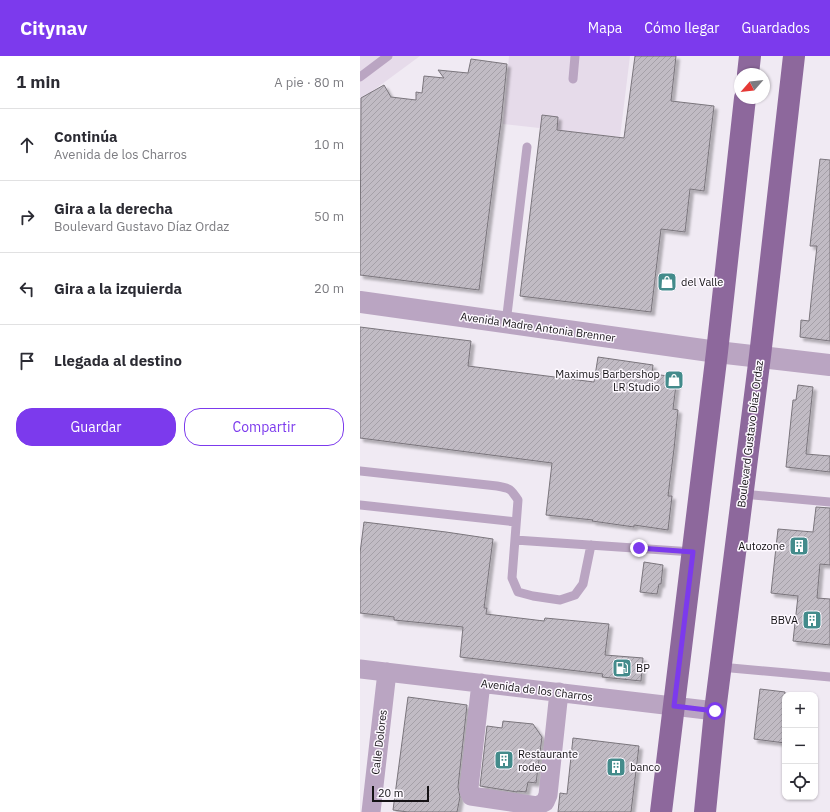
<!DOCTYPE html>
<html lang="es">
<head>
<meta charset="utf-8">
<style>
  :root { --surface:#fff; --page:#f7f7f7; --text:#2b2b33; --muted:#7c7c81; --line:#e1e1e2; --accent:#7c3aed }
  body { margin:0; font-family:"IBM Plex Sans",sans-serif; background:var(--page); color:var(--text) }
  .controls { position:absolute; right:12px; bottom:12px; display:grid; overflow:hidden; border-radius:8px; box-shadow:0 1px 3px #0004 }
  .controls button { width:36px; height:36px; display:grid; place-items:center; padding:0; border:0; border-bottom:1px solid var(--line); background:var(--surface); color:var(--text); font:20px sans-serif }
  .compass { position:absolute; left:374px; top:12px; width:36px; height:36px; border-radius:50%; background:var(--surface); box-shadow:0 1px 3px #0004; rotate:242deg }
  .scale { position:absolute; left:12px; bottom:10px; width:57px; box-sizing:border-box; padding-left:4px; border:2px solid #151316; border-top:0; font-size:11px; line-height:14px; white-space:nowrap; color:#151316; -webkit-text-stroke:3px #fdf8ff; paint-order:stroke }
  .stop { position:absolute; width:12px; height:12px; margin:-9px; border:3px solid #7c3aed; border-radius:50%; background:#fff }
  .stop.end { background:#7c3aed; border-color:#fff; box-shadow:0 1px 4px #0008 }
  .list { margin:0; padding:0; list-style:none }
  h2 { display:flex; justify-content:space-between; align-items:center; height:52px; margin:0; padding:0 16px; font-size:17px }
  h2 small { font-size:13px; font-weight:400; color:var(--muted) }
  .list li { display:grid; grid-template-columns:26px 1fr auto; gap:12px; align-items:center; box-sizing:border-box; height:72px; padding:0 16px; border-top:1px solid var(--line) }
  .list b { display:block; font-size:15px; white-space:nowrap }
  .list p { margin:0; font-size:13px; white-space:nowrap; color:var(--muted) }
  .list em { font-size:13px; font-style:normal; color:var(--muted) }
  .actions { display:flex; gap:8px; padding:12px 16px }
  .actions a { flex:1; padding:9px 0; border:1px solid var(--accent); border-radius:16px; text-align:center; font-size:14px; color:var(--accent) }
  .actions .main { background:var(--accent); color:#fff }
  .icon { flex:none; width:22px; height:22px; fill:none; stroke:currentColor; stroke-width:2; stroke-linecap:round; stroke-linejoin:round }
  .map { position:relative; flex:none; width:470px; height:756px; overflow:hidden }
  header { display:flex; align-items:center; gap:24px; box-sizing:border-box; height:56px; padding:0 20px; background:var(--accent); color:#fff }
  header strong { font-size:19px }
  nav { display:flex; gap:22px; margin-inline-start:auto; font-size:14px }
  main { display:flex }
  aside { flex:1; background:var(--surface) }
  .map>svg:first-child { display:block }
  .built { fill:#e6dbea }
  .building { fill:url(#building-hatch); stroke:#7a757c; filter:url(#shadow) }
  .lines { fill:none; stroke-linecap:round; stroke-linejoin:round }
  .service { stroke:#baa5c2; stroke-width:9 }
  .minor { stroke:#baa5c2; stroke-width:19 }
  .tertiary { stroke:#baa5c2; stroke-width:22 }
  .primary { stroke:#8d689c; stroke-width:22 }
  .route { stroke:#7c3aed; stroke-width:5 }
  .labels { text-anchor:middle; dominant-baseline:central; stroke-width:3; stroke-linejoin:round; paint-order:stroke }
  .poi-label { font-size:11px; fill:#151316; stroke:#fdf8ff; text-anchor:start }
  .street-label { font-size:11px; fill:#151316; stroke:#fdf8ff }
</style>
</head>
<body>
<header>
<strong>Citynav</strong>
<nav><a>Mapa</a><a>Cómo llegar</a><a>Guardados</a></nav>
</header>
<main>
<aside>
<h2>1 min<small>A pie · 80 m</small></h2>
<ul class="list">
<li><svg class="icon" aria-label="ahead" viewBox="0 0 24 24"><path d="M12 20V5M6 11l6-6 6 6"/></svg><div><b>Continúa</b><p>Avenida de los Charros</p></div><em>10 m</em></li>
<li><svg class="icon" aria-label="right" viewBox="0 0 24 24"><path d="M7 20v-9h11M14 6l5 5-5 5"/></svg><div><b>Gira a la derecha</b><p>Boulevard Gustavo Díaz Ordaz</p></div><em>50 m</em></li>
<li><svg class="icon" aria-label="left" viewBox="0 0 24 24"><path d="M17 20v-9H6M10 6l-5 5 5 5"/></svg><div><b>Gira a la izquierda</b></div><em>20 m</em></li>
<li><svg class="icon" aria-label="arrive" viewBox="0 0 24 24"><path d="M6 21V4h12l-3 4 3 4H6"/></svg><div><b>Llegada al destino</b></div></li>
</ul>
<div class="actions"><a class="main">Guardar</a><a>Compartir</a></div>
</aside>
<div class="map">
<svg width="470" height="756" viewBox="0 0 470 756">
  <defs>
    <pattern id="building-hatch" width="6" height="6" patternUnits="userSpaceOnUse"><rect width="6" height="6" fill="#c1bbc4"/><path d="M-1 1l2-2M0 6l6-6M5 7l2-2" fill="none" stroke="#a5a0a8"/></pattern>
    <filter id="shadow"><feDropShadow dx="3.5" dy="3.5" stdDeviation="1" flood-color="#0004"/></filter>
  </defs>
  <rect width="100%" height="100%" fill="#f0eaf3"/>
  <path class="built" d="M0,0H60L3,42L0,59Z
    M149,0H270L260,81L143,68Z"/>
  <path class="building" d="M275,0H316L311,45L354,50L344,135L330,133L325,176L301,173L291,256L160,240L182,59L198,61L197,74L264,82Z
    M111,3L147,8L141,66L119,234L0,219L1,42L24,29L31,41L56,44V36L62,37L64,20L84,22L78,14L108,17Z
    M460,103L470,104V285L440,281L441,264L449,265L454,217L457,190H450Z
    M0,271L111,285L108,310L234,326L238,301L293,309L292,318L317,321L313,353L318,354L314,393L308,440H312L308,474L274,469V471L232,465L233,464L186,459L192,407L0,382Z
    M438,329L453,331L446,398L470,400V416L426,411L433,344H436Z
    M456,451L470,452V509L460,508L457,542L470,543V589L433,585L438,540L411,537L418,473L453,476Z
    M4,466L86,476L133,483L124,552H127L126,558L184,565L185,562L249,568L245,599L283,602L281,625L242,621L243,618L100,601L103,571L34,564V561L0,557V497Z
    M284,506L303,509L301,528H299L297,538L280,536Z
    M400,633L425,636V687L394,683Z
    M48,641L107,649L98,731L100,741L97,756H48L33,754Z
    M143,665L173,668L182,681L176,727L168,726L166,736L157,735V736L120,730L127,670L142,672Z
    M213,682L279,690L271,756H198L200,737L207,738Z"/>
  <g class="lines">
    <path class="service" d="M0,21L28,0
      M213,23L215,0
      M146,267L167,91
      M0,415L137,430C150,432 151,433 158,444L152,522L158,536L173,540L200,544L215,539L223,528L231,489
      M382,438L470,446
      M0,449L156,466
      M155,484L333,496
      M360,611L427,617L470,621"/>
    <path class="minor" d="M0,613L355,655
      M121,627L109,732V735L111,740L177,750L185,746L188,739L199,636
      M11,756L27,616"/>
    <path class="tertiary" d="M0,246L357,296L470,309"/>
    <path class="primary" d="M388,18L390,0
      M301,756L357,296L385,42
      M345,756L355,655L400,300L434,0"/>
  </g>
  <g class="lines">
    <path class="route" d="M279,492L333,496L314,650L355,655"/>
  </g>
  <defs>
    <g id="shop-square" transform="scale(1)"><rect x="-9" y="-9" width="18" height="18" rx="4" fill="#438b8b" stroke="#fdf8ff"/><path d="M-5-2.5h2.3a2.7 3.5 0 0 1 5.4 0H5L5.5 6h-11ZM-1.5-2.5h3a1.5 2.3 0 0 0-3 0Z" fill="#fff"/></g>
    <g id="building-square" transform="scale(1)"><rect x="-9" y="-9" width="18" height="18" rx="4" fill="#438b8b" stroke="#fdf8ff"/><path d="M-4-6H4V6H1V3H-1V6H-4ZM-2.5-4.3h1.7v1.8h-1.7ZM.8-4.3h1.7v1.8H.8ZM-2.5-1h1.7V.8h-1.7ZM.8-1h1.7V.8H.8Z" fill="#fff"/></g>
    <g id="fuel-square" transform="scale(1)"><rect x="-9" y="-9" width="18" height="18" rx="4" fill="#438b8b" stroke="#fdf8ff"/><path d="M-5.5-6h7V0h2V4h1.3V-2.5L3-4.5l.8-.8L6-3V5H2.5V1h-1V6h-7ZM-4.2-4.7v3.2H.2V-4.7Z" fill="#fff"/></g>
  </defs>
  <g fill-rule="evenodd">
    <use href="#shop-square" x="307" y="226"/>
    <use href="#shop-square" x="314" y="324"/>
    <use href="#building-square" x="439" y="490"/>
    <use href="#building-square" x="452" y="564"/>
    <use href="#fuel-square" x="262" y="612"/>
    <use href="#building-square" x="144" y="704"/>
    <use href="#building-square" x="256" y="711"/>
  </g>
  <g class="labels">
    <g class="poi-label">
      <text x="321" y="226">del Valle</text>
      <text x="300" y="318" text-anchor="end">Maximus Barbershop<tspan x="300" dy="13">LR Studio</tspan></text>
      <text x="425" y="490" text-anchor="end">Autozone</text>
      <text x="438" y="564" text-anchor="end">BBVA</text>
      <text x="276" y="612">BP</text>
      <text x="158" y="698">Restaurante<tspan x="158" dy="13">rodeo</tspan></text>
      <text x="270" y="711">banco</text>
    </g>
    <g class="street-label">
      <text transform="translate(178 271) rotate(8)">Avenida Madre Antonia Brenner</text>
      <text transform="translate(390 378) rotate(-83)">Boulevard Gustavo Díaz Ordaz</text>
      <text transform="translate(177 634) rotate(7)">Avenida de los Charros</text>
      <text transform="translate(19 686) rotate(-83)">Calle Dolores</text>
    </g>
  </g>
</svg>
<div class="controls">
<button>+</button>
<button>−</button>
<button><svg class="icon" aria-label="locate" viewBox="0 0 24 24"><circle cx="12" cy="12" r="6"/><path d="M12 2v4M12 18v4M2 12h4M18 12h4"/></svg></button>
</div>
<svg class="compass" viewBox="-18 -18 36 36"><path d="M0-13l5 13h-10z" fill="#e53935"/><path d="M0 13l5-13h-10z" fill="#7c7c81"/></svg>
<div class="scale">20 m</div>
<div class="stop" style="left:355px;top:655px"></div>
<div class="stop end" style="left:279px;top:492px"></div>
</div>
</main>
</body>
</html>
